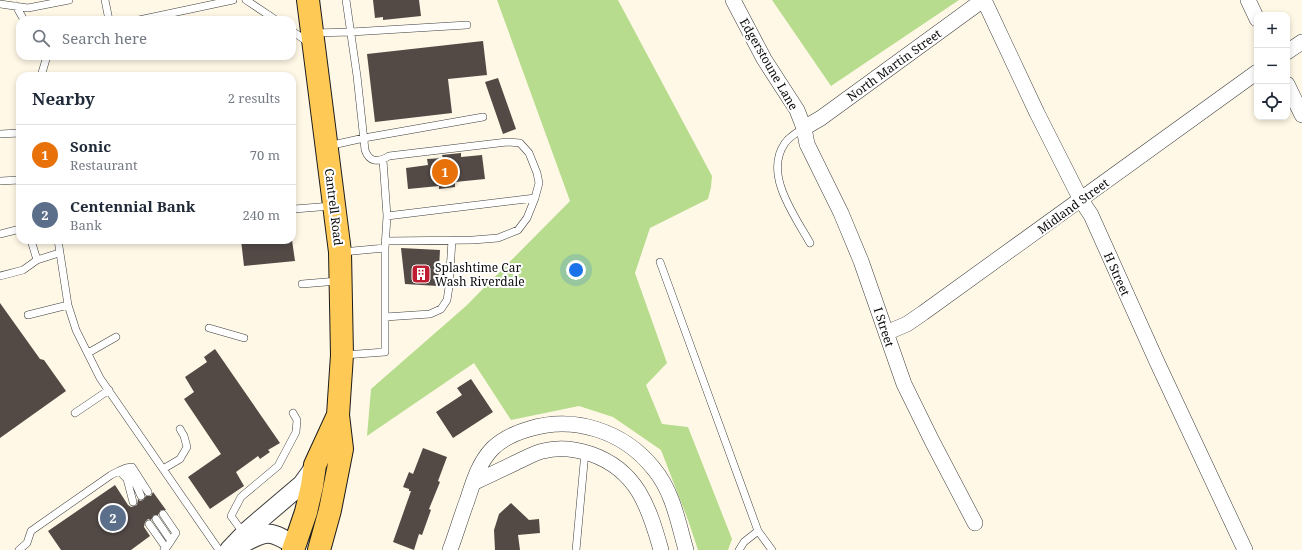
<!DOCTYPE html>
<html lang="en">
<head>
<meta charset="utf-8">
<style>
  :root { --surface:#fff; --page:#f2f2f3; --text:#1f2937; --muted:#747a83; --line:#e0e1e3; --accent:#2563eb }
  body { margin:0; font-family:"Noto Serif",serif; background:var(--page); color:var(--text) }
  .controls { position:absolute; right:12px; top:12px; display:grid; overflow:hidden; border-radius:8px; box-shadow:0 2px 6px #0003 }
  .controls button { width:36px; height:36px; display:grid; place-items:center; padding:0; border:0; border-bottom:1px solid var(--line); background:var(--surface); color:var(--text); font:20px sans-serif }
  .you { position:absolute; left:576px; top:270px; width:14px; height:14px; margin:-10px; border:3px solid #fff; border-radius:50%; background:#1a73e8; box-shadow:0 0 0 6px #1a73e833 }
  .badge { display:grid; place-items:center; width:26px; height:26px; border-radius:50%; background:var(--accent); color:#fff; font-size:13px; font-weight:700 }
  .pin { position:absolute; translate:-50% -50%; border:2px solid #fff; box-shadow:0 1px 4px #0006 }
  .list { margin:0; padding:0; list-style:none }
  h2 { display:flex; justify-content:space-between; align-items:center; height:52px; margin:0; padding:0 16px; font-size:17px }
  h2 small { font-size:13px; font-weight:400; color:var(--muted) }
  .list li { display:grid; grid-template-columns:26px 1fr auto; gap:12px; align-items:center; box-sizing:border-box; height:60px; padding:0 16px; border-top:1px solid var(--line) }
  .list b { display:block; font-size:15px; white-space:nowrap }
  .list p { margin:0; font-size:13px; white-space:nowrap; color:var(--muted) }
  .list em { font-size:13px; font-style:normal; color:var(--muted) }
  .icon { flex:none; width:22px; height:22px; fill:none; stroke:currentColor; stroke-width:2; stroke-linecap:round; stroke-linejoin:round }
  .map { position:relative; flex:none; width:1302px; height:550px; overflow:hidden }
  .search { position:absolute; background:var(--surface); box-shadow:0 2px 6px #0003; left:16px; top:16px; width:280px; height:44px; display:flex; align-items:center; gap:10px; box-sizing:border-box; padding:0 14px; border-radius:12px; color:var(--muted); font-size:15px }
  .panel { position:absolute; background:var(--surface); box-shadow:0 2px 6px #0003; left:16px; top:72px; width:280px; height:172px; border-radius:12px }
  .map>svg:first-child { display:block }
  .forest { fill:#b7dc8d }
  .building { fill:#534a46 }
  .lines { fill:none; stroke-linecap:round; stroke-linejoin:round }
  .service-casing { stroke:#3d3d3d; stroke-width:8 }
  .minor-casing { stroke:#3d3d3d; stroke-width:16 }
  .tertiary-casing { stroke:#3d3d3d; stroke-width:20 }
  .primary-casing { stroke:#1b1b1b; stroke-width:24 }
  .service { stroke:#fff; stroke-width:7 }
  .minor { stroke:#fff; stroke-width:15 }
  .tertiary { stroke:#fff; stroke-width:18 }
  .primary { stroke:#ffc956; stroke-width:22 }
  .labels { text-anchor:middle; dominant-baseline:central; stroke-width:4; stroke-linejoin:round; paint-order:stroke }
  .street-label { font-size:12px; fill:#0a0a0a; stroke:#fff }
  .poi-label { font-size:12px; fill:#0a0a0a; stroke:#fff; text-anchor:start }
</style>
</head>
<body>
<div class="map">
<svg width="1302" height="550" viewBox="0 0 1302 550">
  <rect width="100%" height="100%" fill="#fff8e6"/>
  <path class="forest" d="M497,0H618L712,176L711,187L708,199L650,228L635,273L667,363L646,385L662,424L688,427L732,539L728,550H698L688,520L661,450L613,417L579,406L511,420L474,363L367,436L371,389L466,306L570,201Z
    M772,0H959L831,86Z"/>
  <path class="building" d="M373,0H419L421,16L383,20V17L375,18Z
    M483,41L487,75L448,79L452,113L375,122L367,54Z
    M498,78L516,129L503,134L485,82Z
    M461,153V157L482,155L485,179L455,182V187L439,189V186L408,189L406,168L428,165L427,159L443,158L442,155Z
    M241,240H292L295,261L244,266Z
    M401,248L440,250L438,286L405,284Z
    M0,303L40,359L44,360L66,391L0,438Z
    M215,349L280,443L268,450L270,452L260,459L258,456L236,472L244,486L210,509L188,477L221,454L184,399L194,392L185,377L207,362L204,357Z
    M471,379L493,412L453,438L436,412L462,395L457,388Z
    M423,448L447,457L438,481L440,482L429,509L431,510L422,535L419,534L414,550L393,542L411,491H409V489L403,487L409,472L413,474Z
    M115,485L128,505L131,507L137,505L138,499L140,501L143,500L146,496H151L153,492L166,510H161L158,515H154L151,520L148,519L145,522L144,527L150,536L131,550H61L48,531Z
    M511,503L529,520L539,519L540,533L518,535L520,550H495L494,530L499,514Z"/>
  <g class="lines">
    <g class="service-casing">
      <path id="service" d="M105,0L109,20
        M246,0L276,20
        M346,0L357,76L365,150C369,162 378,163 389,156L507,142L520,143L529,153L537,173L539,183L535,198L527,218L518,230L498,238L473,240L385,241
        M0,4L28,8L69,0
        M16,6L24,20
        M139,20L233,0
        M292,31L308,42
        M314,33L351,32L467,25
        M41,76L47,56
        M804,128C798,132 790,136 785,143C763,174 795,216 810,243
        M0,134L20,133
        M328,146L364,138L483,117
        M0,181L20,180
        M294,209L332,206
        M387,216L535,198
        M0,234L20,229
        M31,240L37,260
        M58,240L68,305L76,330L100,378L219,550
        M342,252L385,248L387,216L383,160
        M660,262L758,531L744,542L739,550
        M0,276L23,270L37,260L59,253
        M302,284L338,281
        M28,315L68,305
        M385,317L430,314L441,309L447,300L449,287L452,240
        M209,328L244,338
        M88,353L116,337
        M344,355L385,352V248
        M75,413L109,390
        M126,468L132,467L148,492
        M163,469L180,459L187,447L184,436L180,429
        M119,471L126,468L132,476L141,496
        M163,514L176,533L171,541
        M156,519L171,541L166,548
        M149,524L166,548L164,550
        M758,531L772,550
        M244,534L231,516L241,497L278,466L296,432L297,420L293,413
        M19,550L27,543L31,531L111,475L119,471L127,479L133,502
        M576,550L585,452"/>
    </g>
    <g class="minor-casing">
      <path id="minor" d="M733,0L764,59L797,110L804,128L807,144L841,213L861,261L904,384L932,441L975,523
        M984,0L1037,113L1081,200L1091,215L1157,362L1245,550
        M1248,0L1257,19
        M1287,52L1302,42
        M1287,84L1302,115
        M804,128L821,118L983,0
        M886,333L907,324L923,313L1257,72
        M473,483C488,476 503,469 517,462C526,458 534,453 543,451C558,447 576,449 591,454C637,470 649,507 661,550
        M450,550C456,534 461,517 467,501C473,483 478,464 492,449C501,440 515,433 529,429C574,415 624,431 654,469C673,492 678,522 686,550"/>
    </g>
    <g class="tertiary-casing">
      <path id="tertiary" d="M242,544C267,530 271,530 295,546
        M229,550L248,530L302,484L315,466"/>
    </g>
    <g class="primary-casing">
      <path id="primary" d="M308,0L340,252L342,355L338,415L342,449L330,510L319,550
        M293,550L306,512L312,486L315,465L338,415"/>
    </g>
    <use href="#service" class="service"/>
    <use href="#minor" class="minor"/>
    <use href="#tertiary" class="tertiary"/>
    <use href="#primary" class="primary"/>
  </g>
  <defs>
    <g id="building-square" transform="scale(1)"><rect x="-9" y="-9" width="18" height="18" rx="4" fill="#bf1c31" stroke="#fff"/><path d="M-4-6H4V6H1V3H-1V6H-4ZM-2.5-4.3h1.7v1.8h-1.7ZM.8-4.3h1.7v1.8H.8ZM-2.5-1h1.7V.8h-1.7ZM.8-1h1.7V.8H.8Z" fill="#fff"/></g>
  </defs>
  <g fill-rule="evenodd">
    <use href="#building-square" x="421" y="274"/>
  </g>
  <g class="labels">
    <g class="street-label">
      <text transform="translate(769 64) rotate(60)">Edgerstoune Lane</text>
      <text transform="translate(894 65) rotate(-36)">North Martin Street</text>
      <text transform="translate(1073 206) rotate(-36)">Midland Street</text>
      <text transform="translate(334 207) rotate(83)">Cantrell Road</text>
      <text transform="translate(1117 274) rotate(66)">H Street</text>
      <text transform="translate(884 327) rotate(72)">I Street</text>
    </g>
    <g class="poi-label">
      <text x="435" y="267">Splashtime Car<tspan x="435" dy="14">Wash Riverdale</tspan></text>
    </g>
  </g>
</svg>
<div class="controls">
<button>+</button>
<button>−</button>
<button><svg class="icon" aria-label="locate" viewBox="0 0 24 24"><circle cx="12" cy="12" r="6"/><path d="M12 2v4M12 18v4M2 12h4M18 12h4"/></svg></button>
</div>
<div class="you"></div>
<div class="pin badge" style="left:445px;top:172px;background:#e8710a">1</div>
<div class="pin badge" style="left:113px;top:518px;background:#5c6f8a">2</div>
<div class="search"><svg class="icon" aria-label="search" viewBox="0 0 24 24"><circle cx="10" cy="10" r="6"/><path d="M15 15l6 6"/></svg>Search here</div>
<section class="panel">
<h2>Nearby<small>2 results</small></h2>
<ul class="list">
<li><span class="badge" style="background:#e8710a">1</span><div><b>Sonic</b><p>Restaurant</p></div><em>70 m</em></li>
<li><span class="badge" style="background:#5c6f8a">2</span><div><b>Centennial Bank</b><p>Bank</p></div><em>240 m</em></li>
</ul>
</section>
</div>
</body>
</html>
